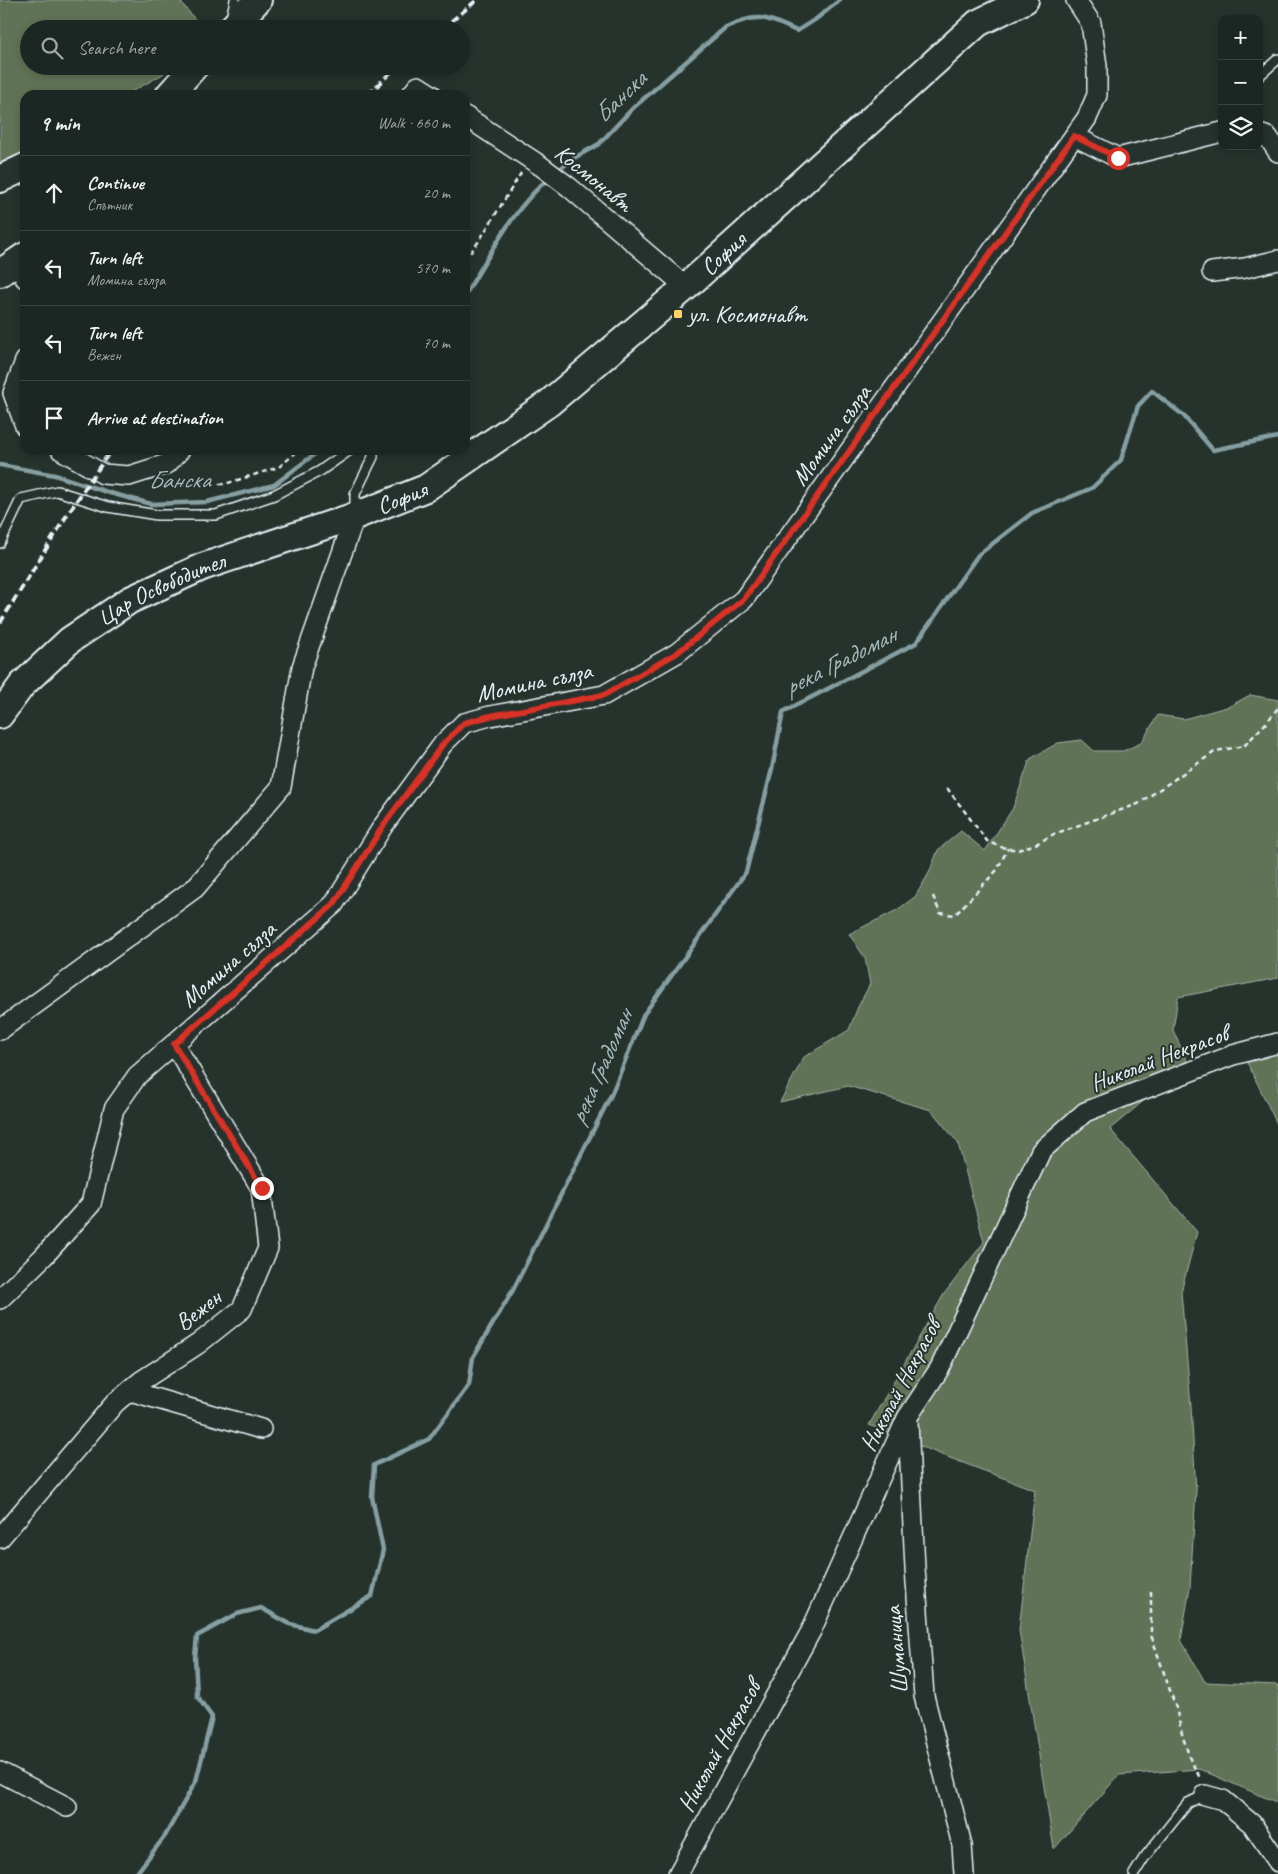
<!DOCTYPE html>
<html lang="en">
<head>
<meta charset="utf-8">
<style>
  :root { --surface:#1c2622; --page:#252e2a; --text:#f1f3f6; --muted:#a0a5a5; --line:#3a4340 }
  body { margin:0; font-family:Caveat,sans-serif; background:var(--page); color:var(--text) }
  .controls { position:absolute; right:15px; top:15px; display:grid; overflow:hidden; border-radius:10px; box-shadow:0 2px 8px #0003 }
  .controls button { width:45px; height:45px; display:grid; place-items:center; padding:0; border:0; border-bottom:1px solid var(--line); background:var(--surface); color:var(--text); font:25px sans-serif }
  .stop { position:absolute; width:15px; height:15px; margin:-11px; border:4px solid #d93025; border-radius:50%; background:#fff }
  .stop.end { background:#d93025; border-color:#fff; box-shadow:0 1px 5px #0008 }
  .list { margin:0; padding:0; list-style:none }
  h2 { display:flex; justify-content:space-between; align-items:center; height:65px; margin:0; padding:0 20px; font-size:21px }
  h2 small { font-size:16px; font-weight:400; color:var(--muted) }
  .list li { display:grid; grid-template-columns:32px 1fr auto; gap:15px; align-items:center; box-sizing:border-box; height:75px; padding:0 20px; border-top:1px solid var(--line) }
  .list b { display:block; font-size:19px; white-space:nowrap }
  .list p { margin:0; font-size:16px; white-space:nowrap; color:var(--muted) }
  .list em { font-size:16px; font-style:normal; color:var(--muted) }
  .icon { flex:none; width:28px; height:28px; fill:none; stroke:currentColor; stroke-width:2; stroke-linecap:round; stroke-linejoin:round }
  .map { position:relative; flex:none; width:1278px; height:1874px; overflow:hidden }
  .search { position:absolute; background:var(--surface); box-shadow:0 2px 8px #0003; left:20px; top:20px; width:450px; height:55px; display:flex; align-items:center; gap:12px; box-sizing:border-box; padding:0 18px; border-radius:28px; color:var(--muted); font-size:19px }
  .panel { position:absolute; background:var(--surface); box-shadow:0 2px 8px #0003; left:20px; top:90px; width:450px; height:365px; border-radius:15px }
  .map>svg:first-child { display:block }
  .green { fill:#607356; stroke:#a4b2a7 }
  .lines { fill:none; stroke-linecap:round; stroke-linejoin:round }
  .stream { stroke:#869fa2; stroke-width:4.5 }
  .lane-casing { stroke:#e8f1f8; stroke-width:12 }
  .street-casing { stroke:#e8f1f8; stroke-width:22 }
  .secondary-casing { stroke:#e8f1f8; stroke-width:30 }
  .path { stroke:#e8f1f8; stroke-width:2.5; stroke-dasharray:5 4; stroke-linecap:butt }
  .lane { stroke:#26332d; stroke-width:9 }
  .street { stroke:#26332d; stroke-width:19 }
  .secondary { stroke:#26332d; stroke-width:26 }
  .rail { stroke:#e8f1f8; stroke-width:4; stroke-dasharray:8 4; stroke-linecap:butt }
  .route { stroke:#d93025; stroke-width:6 }
  .poi-dot { fill:#ffd166; stroke:#26332d; stroke-width:2 }
  .labels { text-anchor:middle; dominant-baseline:central; stroke-width:4; stroke-linejoin:round; paint-order:stroke }
  .street-label { font-size:24px; fill:#e8f1f8; stroke:#26332d }
  .poi-label { font-size:24px; fill:#e8f1f8; stroke:#26332d; text-anchor:start }
  .water-label { font-size:25px; font-style:italic; fill:#a6babe; stroke:#26332d }
</style>
</head>
<body>
<div class="map">
<svg width="1278" height="1874" viewBox="0 0 1278 1874">
  <rect width="100%" height="100%" fill="#26332d"/>
  <filter id="ink" filterUnits="userSpaceOnUse"><feTurbulence type="fractalNoise" baseFrequency=".02" numOctaves="2"/><feDisplacementMap in="SourceGraphic" scale="10" xChannelSelector="R" yChannelSelector="G"/><feConvolveMatrix kernelMatrix="1 2 1 2 8 2 1 2 1" color-interpolation-filters="sRGB"/></filter>
  <g filter="url(#ink)">
    <path class="green" d="M0,0H179L203,29H29V66H169L163,74L126,95H25V151L0,164Z
      M1250,695L1278,700V978L1178,997L1173,1030L1195,1079L1147,1098L1110,1129L1197,1232L1181,1292L1191,1406L1196,1491L1190,1587L1181,1640L1205,1682L1278,1685V1803L1199,1769L1119,1775L1054,1849L1019,1630L1035,1490L942,1455L869,1425L944,1294L984,1242L958,1143L931,1110L848,1086L780,1102L804,1057L849,1030L858,1007L870,984L865,958L849,934L897,910L915,897L929,873L938,850L961,831L985,851L1013,808L1030,759L1058,743L1082,740L1094,751H1123L1141,743L1158,715L1184,719L1230,706Z
      M1278,1047V1126L1245,1058Z"/>
    <g class="lines">
      <path class="stream" d="M556,172L574,158L599,144L633,108L726,27C759,12 765,17 797,31L816,19L840,0
        M465,295C490,255 513,208 550,177
        M0,465L55,475L110,493L151,504L207,502L274,485L320,450
        M136,1874L165,1836L196,1781L212,1717L197,1696L195,1657L197,1636L237,1614L261,1608L290,1624L314,1630L372,1596L383,1550L372,1497L374,1465L429,1439L469,1385L473,1357L513,1290L612,1093L644,1014L746,872L772,769L783,712L916,643L978,555L1032,513L1092,488L1121,460L1138,406L1152,391L1183,415L1213,450L1278,437"/>
      <g class="lane-casing">
        <path id="lane" d="M231,19L235,0
          M1259,76L1278,59
          M355,513V494L373,457V450
          M0,543L21,499L57,491L108,507L157,515H216L274,495L320,471L350,450
          M1134,1874L1144,1858L1188,1803L1205,1795"/>
      </g>
      <g class="street-casing">
        <path id="street" d="M411,95L418,86L432,95
          M465,116L541,166L569,187L686,287
          M1259,134L1268,137L1278,152
          M1074,136L1118,158L1222,132
          M17,261L25,278
          M1212,272L1245,268L1278,260
          M25,361L13,393L25,426
          M61,450L103,474L129,476L167,464L180,450
          M0,1030L195,888L281,787L302,667L355,516
          M0,1299L44,1256L91,1204L114,1109L137,1076L334,904L383,826L443,744L464,723L490,716L604,695L677,653L744,599L1087,118L1097,95V66L1091,23L1076,0
          M130,1391L261,1429
          M908,1422L915,1568L924,1696L962,1845L964,1874
          M0,1538L115,1403L141,1381L198,1344L242,1309L268,1248L261,1188L174,1044
          M0,1772L67,1807
          M1205,1795L1223,1800L1252,1824L1278,1862
          M678,1874L811,1631L907,1418L940,1368L1041,1151L1085,1112L1233,1055L1278,1043"/>
      </g>
      <g class="secondary-casing">
        <g id="secondary">
          <path d="M231,29L258,0"/>
          <path d="M169,95L195,66"/>
          <path d="M0,179L25,167"/>
          <path d="M0,273L25,256"/>
          <path id="s1" d="M0,715L22,685L70,640L130,600L202,567L355,516L426,488L549,403L686,287L978,23L1025,0"/>
        </g>
      </g>
      <path class="path" d="M465,260L479,241L521,173
        M165,483L173,485L225,484L279,467L299,450
        M947,788L987,841L1001,847L1018,850L1038,843L1054,834L1138,804L1216,751L1244,746L1267,722L1278,708
        M933,896L940,913L955,915L997,870L1008,848
        M1151,1591V1635L1176,1708L1182,1734L1190,1759L1200,1778"/>
      <use href="#lane" class="lane"/>
      <use href="#street" class="street"/>
      <use href="#secondary" class="secondary"/>
      <path class="rail" d="M442,29L477,0
        M368,95L397,66
        M0,623L67,515L111,450"/>
    </g>
  </g>
  <g class="lines" filter="url(#ink)">
    <path class="route" d="M262,1188L174,1044L334,904L383,826L443,744L464,723L490,716L604,695L677,653L744,599L1074,136L1118,158"/>
  </g>
  <rect class="poi-dot" x="673" y="309" width="10" height="10" rx="2.5"/>
  <g class="labels">
    <g class="street-label">
      <text transform="translate(594 178) rotate(39)">Космонавт</text>
      <text stroke="none"><textPath href="#s1" startOffset="871">София</textPath></text>
      <text transform="translate(831 435) rotate(-54)">Момина сълза</text>
      <text stroke="none"><textPath href="#s1" startOffset="466">София</textPath></text>
      <text stroke="none"><textPath href="#s1" startOffset="208">Цар Освободител</textPath></text>
      <text transform="translate(534 682) rotate(-12)">Момина сълза</text>
      <text transform="translate(228 964) rotate(-41)">Момина сълза</text>
      <text transform="translate(1159 1058) rotate(-21)">Николай Некрасов</text>
      <text transform="translate(198 1310) rotate(-38)">Вежен</text>
      <text transform="translate(900 1385) rotate(-62)">Николай Некрасов</text>
      <text transform="translate(896 1650) rotate(-95)">Шуманица</text>
      <text transform="translate(719 1746) rotate(-61)">Николай Некрасов</text>
    </g>
    <g class="poi-label">
      <text x="688" y="314">ул. Космонавт</text>
    </g>
    <g class="water-label">
      <text transform="translate(620 97) rotate(-44)">Банска</text>
      <text transform="translate(179 480) rotate(-1)">Банска</text>
      <text transform="translate(840 661) rotate(-27)">река Градоман</text>
      <text transform="translate(601 1067) rotate(-66)">река Градоман</text>
    </g>
  </g>
</svg>
<div class="controls">
<button>+</button>
<button>−</button>
<button><svg class="icon" aria-label="layers" viewBox="0 0 24 24"><path d="M12 4l9 5-9 5-9-5zM3 14l9 5 9-5"/></svg></button>
</div>
<div class="stop" style="left:1118px;top:158px"></div>
<div class="stop end" style="left:262px;top:1188px"></div>
<div class="search"><svg class="icon" aria-label="search" viewBox="0 0 24 24"><circle cx="10" cy="10" r="6"/><path d="M15 15l6 6"/></svg>Search here</div>
<section class="panel">
<h2>9 min<small>Walk · 660 m</small></h2>
<ul class="list">
<li><svg class="icon" aria-label="ahead" viewBox="0 0 24 24"><path d="M12 20V5M6 11l6-6 6 6"/></svg><div><b>Continue</b><p>Спътник</p></div><em>20 m</em></li>
<li><svg class="icon" aria-label="left" viewBox="0 0 24 24"><path d="M17 20v-9H6M10 6l-5 5 5 5"/></svg><div><b>Turn left</b><p>Момина сълза</p></div><em>570 m</em></li>
<li><svg class="icon" aria-label="left" viewBox="0 0 24 24"><path d="M17 20v-9H6M10 6l-5 5 5 5"/></svg><div><b>Turn left</b><p>Вежен</p></div><em>70 m</em></li>
<li><svg class="icon" aria-label="arrive" viewBox="0 0 24 24"><path d="M6 21V4h12l-3 4 3 4H6"/></svg><div><b>Arrive at destination</b></div></li>
</ul>
</section>
</div>
</body>
</html>
